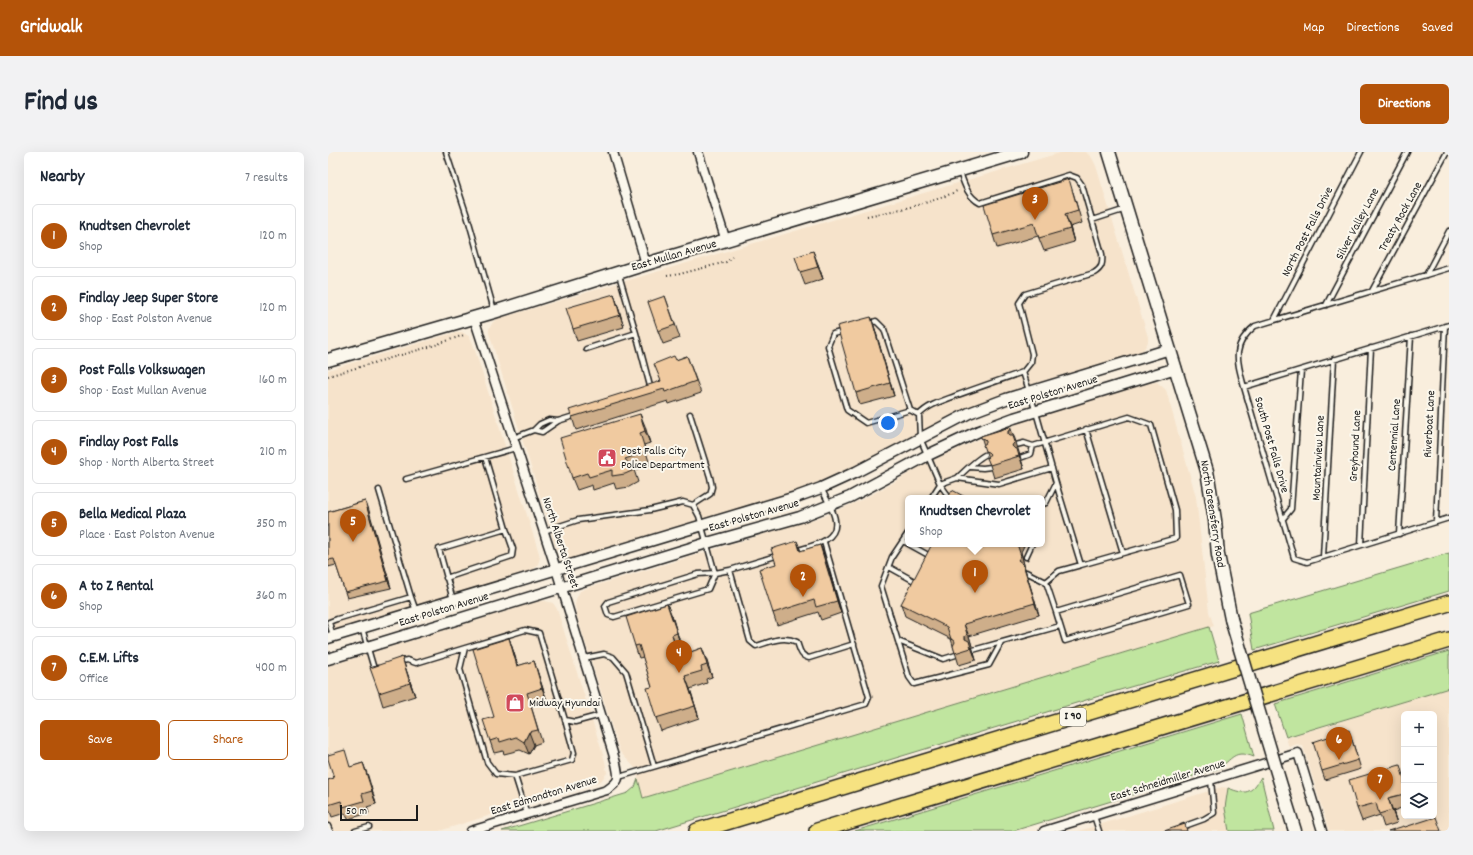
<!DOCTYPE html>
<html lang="en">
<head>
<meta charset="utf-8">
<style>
  :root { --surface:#fff; --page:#f2f2f3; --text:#1f2937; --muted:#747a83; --line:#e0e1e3; --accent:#b45309 }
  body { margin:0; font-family:Dekko,sans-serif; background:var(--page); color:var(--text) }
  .controls { position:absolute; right:12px; bottom:12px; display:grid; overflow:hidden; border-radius:6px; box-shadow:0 4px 16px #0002 }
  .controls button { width:36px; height:36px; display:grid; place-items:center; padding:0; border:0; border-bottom:1px solid var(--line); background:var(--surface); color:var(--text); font:20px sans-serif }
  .scale { position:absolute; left:12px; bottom:10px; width:78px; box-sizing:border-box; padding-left:4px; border:2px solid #1c1c1c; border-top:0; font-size:11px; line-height:14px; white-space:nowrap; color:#1c1c1c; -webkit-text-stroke:3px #fbf7ec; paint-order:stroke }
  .you { position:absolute; left:560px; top:271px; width:14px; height:14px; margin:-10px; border:3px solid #fff; border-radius:50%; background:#1a73e8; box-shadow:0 0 0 6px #1a73e833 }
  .badge { display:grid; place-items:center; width:26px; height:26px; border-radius:50%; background:var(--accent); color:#fff; font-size:13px; font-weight:700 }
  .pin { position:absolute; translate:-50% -33px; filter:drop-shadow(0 1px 2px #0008) }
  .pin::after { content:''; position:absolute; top:21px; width:14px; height:12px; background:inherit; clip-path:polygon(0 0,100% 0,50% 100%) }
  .popup { position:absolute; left:577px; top:343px; width:140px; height:52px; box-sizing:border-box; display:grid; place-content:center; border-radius:6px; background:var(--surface); filter:drop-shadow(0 1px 3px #0005); font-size:13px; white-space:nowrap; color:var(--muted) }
  .popup b { font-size:15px; color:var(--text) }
  .popup::after { content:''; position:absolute; left:50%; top:100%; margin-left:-8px; border:8px solid transparent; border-top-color:var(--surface) }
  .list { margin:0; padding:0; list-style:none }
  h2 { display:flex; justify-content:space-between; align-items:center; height:52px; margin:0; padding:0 16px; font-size:17px }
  h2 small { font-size:13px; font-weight:400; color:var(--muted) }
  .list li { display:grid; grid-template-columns:26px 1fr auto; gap:12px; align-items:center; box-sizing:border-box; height:64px; margin:0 8px 8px; padding:0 8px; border:1px solid var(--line); border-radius:6px }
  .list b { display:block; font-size:15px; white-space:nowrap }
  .list p { margin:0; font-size:13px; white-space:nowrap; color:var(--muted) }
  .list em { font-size:13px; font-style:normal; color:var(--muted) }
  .actions { display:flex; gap:8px; padding:12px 16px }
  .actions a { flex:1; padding:9px 0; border:1px solid var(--accent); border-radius:6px; text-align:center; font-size:14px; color:var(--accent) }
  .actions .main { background:var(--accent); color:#fff }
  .icon { flex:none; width:22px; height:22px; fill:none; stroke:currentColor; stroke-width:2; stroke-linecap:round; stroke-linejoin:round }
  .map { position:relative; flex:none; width:1121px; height:679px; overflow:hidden; border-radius:6px }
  header { display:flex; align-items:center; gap:24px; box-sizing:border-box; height:56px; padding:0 20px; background:var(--accent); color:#fff }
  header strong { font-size:19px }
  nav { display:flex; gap:22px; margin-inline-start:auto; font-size:14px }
  .intro { display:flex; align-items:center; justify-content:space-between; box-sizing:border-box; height:96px; padding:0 24px }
  h1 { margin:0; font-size:28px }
  .button { padding:10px 18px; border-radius:6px; background:var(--accent); color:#fff; font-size:14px; font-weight:700 }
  main { display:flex; gap:24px; padding:0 24px }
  aside { flex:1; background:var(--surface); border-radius:6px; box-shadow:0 4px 16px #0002 }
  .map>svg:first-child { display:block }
  .built { fill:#f6e3cb; fill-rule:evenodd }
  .green { fill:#c0e59f; stroke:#6e805e }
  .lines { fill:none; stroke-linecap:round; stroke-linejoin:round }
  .service-casing { stroke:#1c1c1c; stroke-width:7 }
  .minor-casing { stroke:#1c1c1c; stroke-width:11 }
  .tertiary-casing { stroke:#1c1c1c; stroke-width:13 }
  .secondary-casing { stroke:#1c1c1c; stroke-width:15 }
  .motorway-casing { stroke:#1c1c1c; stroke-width:18 }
  .path { stroke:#1c1c1c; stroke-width:2; stroke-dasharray:1 3; stroke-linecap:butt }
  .service { stroke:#fbf7ec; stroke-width:4 }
  .minor { stroke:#fbf7ec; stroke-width:8 }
  .tertiary { stroke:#fbf7ec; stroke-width:10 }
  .secondary { stroke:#fbf7ec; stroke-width:12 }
  .motorway { stroke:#f6e281; stroke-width:15 }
  .secondary-bridge-casing { stroke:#1c1c1c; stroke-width:15; stroke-linecap:butt }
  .secondary-bridge { stroke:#fbf7ec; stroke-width:12 }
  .wall { fill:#ceae8a; stroke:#1c1c1c }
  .shaded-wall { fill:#a88d70; stroke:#1c1c1c }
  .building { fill:#f0caa0; stroke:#1c1c1c }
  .labels { text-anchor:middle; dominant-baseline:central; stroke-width:4; stroke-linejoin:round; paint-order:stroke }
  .shield { fill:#fbf7ec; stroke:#5f5e5a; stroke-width:1 }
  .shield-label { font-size:11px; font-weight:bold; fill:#1c1c1c }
  .street-label { font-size:12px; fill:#1c1c1c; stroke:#fbf7ec }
  .poi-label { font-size:12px; fill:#1c1c1c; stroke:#fbf7ec; text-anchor:start }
</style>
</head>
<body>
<header>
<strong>Gridwalk</strong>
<nav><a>Map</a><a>Directions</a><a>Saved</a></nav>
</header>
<div class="intro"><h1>Find us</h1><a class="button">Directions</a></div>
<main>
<aside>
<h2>Nearby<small>7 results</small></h2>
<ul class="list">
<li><span class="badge">1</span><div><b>Knudtsen Chevrolet</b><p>Shop</p></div><em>120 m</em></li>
<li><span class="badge">2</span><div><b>Findlay Jeep Super Store</b><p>Shop · East Polston Avenue</p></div><em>120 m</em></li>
<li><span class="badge">3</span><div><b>Post Falls Volkswagen</b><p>Shop · East Mullan Avenue</p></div><em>160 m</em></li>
<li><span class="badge">4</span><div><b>Findlay Post Falls</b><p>Shop · North Alberta Street</p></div><em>210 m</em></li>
<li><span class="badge">5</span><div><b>Bella Medical Plaza</b><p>Place · East Polston Avenue</p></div><em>350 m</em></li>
<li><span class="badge">6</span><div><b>A to Z Rental</b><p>Shop</p></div><em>360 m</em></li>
<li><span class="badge">7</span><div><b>C.E.M. Lifts</b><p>Office</p></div><em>400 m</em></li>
</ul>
<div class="actions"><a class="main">Save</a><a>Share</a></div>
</aside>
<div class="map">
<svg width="1121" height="679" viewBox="0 0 1121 679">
  <rect width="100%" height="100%" fill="#f9eedd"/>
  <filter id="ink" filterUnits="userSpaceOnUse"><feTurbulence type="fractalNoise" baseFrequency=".025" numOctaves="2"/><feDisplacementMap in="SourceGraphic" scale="8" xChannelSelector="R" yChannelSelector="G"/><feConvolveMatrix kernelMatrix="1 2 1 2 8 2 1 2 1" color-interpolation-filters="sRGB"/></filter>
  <g filter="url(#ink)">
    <path class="built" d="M735,0H758L764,6L768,14L820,185V190L816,197L812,200L686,238L661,248L581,285L522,317L474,337L245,406H239L233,404L229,398L161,181V177L165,170L169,167Z
      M129,180H134L142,185L145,192L211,401L212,406L210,412L206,417L200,420L0,480V218Z
      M829,230L838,238L868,345L881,460L886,474L315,646L308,617L292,600L249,464L247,453L248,447L252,439L259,436L496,364L529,350L560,334L596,312L667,280L698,268L821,231ZM580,346H714V392H580Z
      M212,449H217L225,451L229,457L277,609L279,621L273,629L111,679H0V514Z
      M1121,536V679H1001L975,594L969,592L961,595L958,586ZM1076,562H1106V664H1076Z
      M894,635L900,636L897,656L901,679H751Z"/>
    <path class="green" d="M1121,401V439L926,498L920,461Z
      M881,475L891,509L768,545L328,679H174L300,641L307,635L310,627L315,646Z
      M1121,499V536L958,585L947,552Z
      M914,562L926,605C908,598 906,604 892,616L685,679H527Z
      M933,625L946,679H901L897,656L900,636C918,643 923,642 933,625Z"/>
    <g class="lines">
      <g class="service-casing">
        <path id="service" d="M118,0L141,70L166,158
          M632,20C636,32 640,45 652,51L741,23L749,26L754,33L774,102C775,112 774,116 766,121L697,142L691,151L704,202L703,210L695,220
          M764,68L798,57
          M1121,116L927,174C903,193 909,209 916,235L966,406L979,410L1121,366
          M291,123L308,181L323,238
          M1098,123L1121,79
          M1044,139L1119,0
          M998,153L1079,0
          M946,168L1033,0
          M539,172L548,169L556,177L582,258L591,263
          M516,179L505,182L500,194L519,258L538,271L582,258
          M258,197L308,181
          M916,235L1121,173
          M362,262L382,325L384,335L382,342L365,353
          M758,277L795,401
          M206,278L214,280L230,269
          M185,286L206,278L212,272L221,268L230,269L249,263
          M688,293L696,291L705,294L801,265L823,273L847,358L848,386L753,413L728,331
          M692,306L703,302L705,294
          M642,315L655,316L663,315
          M629,326C637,319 650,305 659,302
          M78,327L188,296
          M51,338L83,445
          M603,346L612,332L629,326L671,332L724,316
          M625,346L619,342L612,332L592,286L591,263C600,253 614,249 627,244C649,236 672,228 695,220L710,267L728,331L718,351L714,352
          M954,368L963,357L973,218
          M1108,370L1117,174
          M216,379L250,368L322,358L355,350L365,353L371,364L387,421L402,418L451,403
          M580,381L564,405L553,434L581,525L586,532L661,513L673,491
          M1071,382L1083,184
          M575,389L602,404
          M1033,393L1043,196
          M467,399C482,394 511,390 507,368C506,359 497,344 493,336
          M698,405L704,392
          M995,405L1006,207
          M561,415L588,430
          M402,418L422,489L428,494C442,490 455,483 469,490C472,498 472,504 481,506L526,492
          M698,420L718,430
          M387,421L380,437L286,465L280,463L277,454L280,450L370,422Z
          M118,426L184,404L185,397L178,377
          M125,448L111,397L178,377L157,305
          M728,460L737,489L861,452L852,423L728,460L718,430L731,419L753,413
          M34,476L46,517L49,516
          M5,484L1,470L9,467L83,445L88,459
          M570,489L615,507L628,503
          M645,498L732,474
          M256,506L276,502L285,505L298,520L326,614
          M71,510L79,508L88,511L137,496
          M187,624L244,608L246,601L237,568
          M291,625L538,552L541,545L496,390
          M199,662L187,624L168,622L159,610L132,517L137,496L197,478L211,481L237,568L247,570L273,563
          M766,664L771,679
          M0,674L2,679
          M854,675L876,667L886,661L883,628
          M27,679L41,675"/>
      </g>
      <g class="minor-casing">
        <path id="minor" d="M285,0L318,112
          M370,0L398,89
          M143,679L279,638C293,628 291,627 288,611L228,417L146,166
          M716,679L970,601L994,679"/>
      </g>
      <g class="tertiary-casing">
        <path id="tertiary" d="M0,486L468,345L493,336L528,320L641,261L678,247L842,197
          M0,507L379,391L472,365L522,345L600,303L651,279L686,266L848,216"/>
      </g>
      <g class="secondary-casing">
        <path id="secondary" d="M781,0L879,319L887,368L890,403L903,467
          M0,208L166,160L318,112L693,0
          M954,637L967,679"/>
      </g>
      <g class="motorway-casing">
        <path id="motorway" d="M369,679L1121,451
          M489,679L1121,488"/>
      </g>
      <path class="path" d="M539,64C569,58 603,52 631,38
        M339,124L352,122L398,110L404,105
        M0,224L101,195L136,183"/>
      <use href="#service" class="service"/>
      <use href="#minor" class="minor"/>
      <use href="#tertiary" class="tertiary"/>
      <use href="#secondary" class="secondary"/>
      <use href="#motorway" class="motorway"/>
      <g class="secondary-bridge-casing">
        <path id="secondary-bridge" d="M903,467L954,637"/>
      </g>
      <use href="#secondary-bridge" class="secondary-bridge"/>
    </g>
    <path class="wall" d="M745,40L754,71L742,75L746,90L716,99L710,84L669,96L665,83Z
      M490,112L495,127L477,133L472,120Z
      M286,142L296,175L249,189L245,177Z
      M337,144L352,186L335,192L330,179Z
      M543,165L547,177L566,244L532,253L528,241Z
      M359,204L373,241L341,252L340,249L248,278L244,265L333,229L348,208Z
      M312,262L322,291L316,293L322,313L306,318L310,330L301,335L288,337L286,331L265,338L264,333L249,338L244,326Z
      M682,275L696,317L666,326L653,284Z
      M37,349L63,436L19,446L8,413L0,415V360Z
      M469,389L473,399L492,393L497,405L513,461L493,468L490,460L449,473L445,461L448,412Z
      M693,400L697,417L711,463L641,484L648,508L631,513L623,487L577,464L573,452Z
      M344,464L353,494L349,495L352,504L374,496L384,525L378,527L379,531L362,537L371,566L333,579L328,566L324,535L315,505L311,506L307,494Z
      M181,486L190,514L206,509L219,549L203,554L214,590L206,593L201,602L192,598L176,602L175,599L166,601L162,589Z
      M74,505L87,544L55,554L51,541Z
      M1024,588L1033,617L997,628L994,619Z
      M35,611L48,652L39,655L41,661L20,667L17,661L4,665L0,654V628L6,626L23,615Z
      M1076,625V655L1065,659L1069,671L1056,675L1052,663L1034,669L1029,656Z"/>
    <path class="shaded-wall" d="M737,62L742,75L746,90L742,77Z
      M485,99L490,112L495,127L490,115Z
      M286,142L290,154L296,175L292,163Z
      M543,165L547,177L566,244L562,231Z
      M312,262L317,274L322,291L317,279Z
      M682,275L687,287L696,317L691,303L688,305L680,282V279Z
      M37,349L40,355L63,436L60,429Z
      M689,392H697L693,400L697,417L711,463L690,408Z
      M492,393L497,405L513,461L509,449Z
      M339,452L344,464L353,494L349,481Z
      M636,472L641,484L648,508L643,495L642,497L637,487Z
      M181,486L185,498L194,527L189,514Z
      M374,496L379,509L384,525L379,513Z
      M74,505L78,518L87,544L82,531Z
      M206,509L210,522L219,549L214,536Z
      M357,524L362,537L371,566Z
      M201,580L206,593L201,602L196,590Z
      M35,611L40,624L48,652L44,639Z
      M1060,646L1065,659L1069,671L1064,658Z"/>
    <path class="building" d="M741,27L750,58L737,62L742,77L711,86L706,71L665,83L656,53Z
      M485,99L490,115L472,120L467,105Z
      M286,142L292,163L245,177L238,156Z
      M337,144L347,173L330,179L320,150Z
      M543,165L562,231L528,241L509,174Z
      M346,204L348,208L359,204L368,229L337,240L336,237L244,265L241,258L333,229L326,212Z
      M312,262L317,279L312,281L318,300L297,307L306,318L297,322L284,324V318L261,325L259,321L244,326L232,286Z
      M682,275L683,277L680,279V282L682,284H685L687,290L685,292L684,294L686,296L689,297L691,304L662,313L659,306L662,302L660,300L657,299L655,293L658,291V289L656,287L653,286V284Z
      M624,338L639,346H620Z
      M37,349L60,429L17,440L6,407L0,408V360Z
      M469,389L472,399L492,393L509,449L488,455L486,448L445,461L431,417L448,412L443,397Z
      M604,392H689L693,404L690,408L695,412L707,451L636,472L639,482L637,484V487L641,489L643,496L627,501L625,494L627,490L626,488L623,487L619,475L573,452Z
      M339,452L349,481L344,483L351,504L374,496L379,513L373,515L374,519L357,524L367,554L328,566L319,536L324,535L311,493L307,494L298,465Z
      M181,486L189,514L206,509L214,536L199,541L210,578L201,580L196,590L188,585L172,590L171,586L162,589L155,568L166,565L145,497Z
      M74,505L82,531L51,541L42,516Z
      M1021,578L1030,608L994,619L985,590Z
      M17,598L22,615L35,611L44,639L34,642L36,649L15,655L13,649L0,653V628L6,626L0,607V603Z
      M1072,613L1076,627V642L1060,646L1064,658L1051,662L1048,651L1029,656L1021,628Z
      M1108,665L1113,679H1060L1076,674L1077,675Z
      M857,672L859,679H836Z"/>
  </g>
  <defs>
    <g id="civic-square" transform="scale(1)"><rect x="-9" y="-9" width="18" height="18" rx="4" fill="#d1495b" stroke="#fbf7ec"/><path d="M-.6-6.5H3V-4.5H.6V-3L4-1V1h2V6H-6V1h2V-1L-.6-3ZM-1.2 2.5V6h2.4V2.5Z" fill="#fff"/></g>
    <g id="shop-square" transform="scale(1)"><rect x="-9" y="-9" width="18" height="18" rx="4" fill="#d1495b" stroke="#fbf7ec"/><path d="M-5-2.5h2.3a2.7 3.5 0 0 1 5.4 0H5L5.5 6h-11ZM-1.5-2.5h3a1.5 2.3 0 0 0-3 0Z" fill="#fff"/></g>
  </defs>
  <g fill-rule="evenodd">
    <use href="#civic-square" x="279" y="306"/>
    <use href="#shop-square" x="187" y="551"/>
  </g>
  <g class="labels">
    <rect class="shield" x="732" y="556" width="26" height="18" rx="3"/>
    <g class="shield-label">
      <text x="745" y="565">I 90</text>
    </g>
    <g class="street-label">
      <text transform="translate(1073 65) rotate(-61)">Treaty Rock Lane</text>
      <text transform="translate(1030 72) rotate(-62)">Silver Valley Lane</text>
      <text transform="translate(980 80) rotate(-63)">North Post Falls Drive</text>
      <text transform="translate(346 104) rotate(-16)">East Mullan Avenue</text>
      <text transform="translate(725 241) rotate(-17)">East Polston Avenue</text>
      <text transform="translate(1102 272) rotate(-87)">Riverboat Lane</text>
      <text transform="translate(1067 283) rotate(-86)">Centennial Lane</text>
      <text transform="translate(943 293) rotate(74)">South Post Falls Drive</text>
      <text transform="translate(1028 294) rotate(-87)">Greyhound Lane</text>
      <text transform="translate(991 306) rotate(-87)">Mountainview Lane</text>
      <text transform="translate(884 362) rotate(81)">North Greensferry Road</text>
      <text transform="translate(426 364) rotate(-16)">East Polston Avenue</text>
      <text transform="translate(232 391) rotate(72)">North Alberta Street</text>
      <text transform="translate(116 458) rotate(-17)">East Polston Avenue</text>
      <text transform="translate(840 629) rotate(-17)">East Schneidmiller Avenue</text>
      <text transform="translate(216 644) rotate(-17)">East Edmondton Avenue</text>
    </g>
    <g class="poi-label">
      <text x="293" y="299">Post Falls City<tspan x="293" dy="14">Police Department</tspan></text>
      <text x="201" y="551">Midway Hyundai</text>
    </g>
  </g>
</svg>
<div class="controls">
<button>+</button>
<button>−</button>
<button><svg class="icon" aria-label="layers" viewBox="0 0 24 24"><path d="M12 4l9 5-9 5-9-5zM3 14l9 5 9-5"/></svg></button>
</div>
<div class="scale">50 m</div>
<div class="you"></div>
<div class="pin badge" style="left:647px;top:441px">1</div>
<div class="popup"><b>Knudtsen Chevrolet</b>Shop</div>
<div class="pin badge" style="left:475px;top:445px">2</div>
<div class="pin badge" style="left:707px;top:68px">3</div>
<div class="pin badge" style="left:351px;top:521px">4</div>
<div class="pin badge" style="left:25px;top:390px">5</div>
<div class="pin badge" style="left:1011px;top:608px">6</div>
<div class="pin badge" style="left:1052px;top:648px">7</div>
</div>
</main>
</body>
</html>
